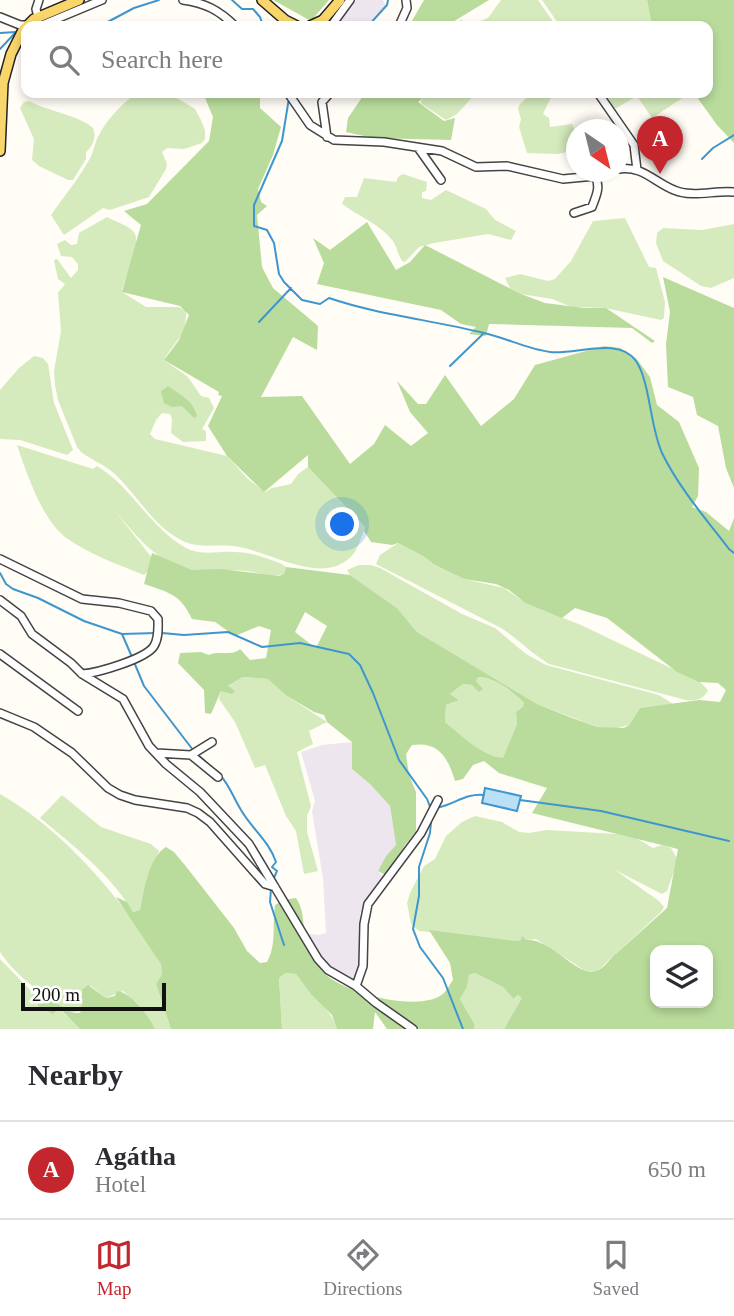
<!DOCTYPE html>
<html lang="en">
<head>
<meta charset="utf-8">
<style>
  :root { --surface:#fff; --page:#f7f7f7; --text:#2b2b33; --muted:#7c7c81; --line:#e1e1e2; --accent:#c4262e }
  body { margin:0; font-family:"Times New Roman",serif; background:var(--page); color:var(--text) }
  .controls { position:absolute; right:21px; bottom:21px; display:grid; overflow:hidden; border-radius:14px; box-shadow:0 4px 10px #0003 }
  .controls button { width:63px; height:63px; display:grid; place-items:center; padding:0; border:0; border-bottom:2px solid var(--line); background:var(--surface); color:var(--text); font:35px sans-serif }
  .compass { position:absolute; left:566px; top:119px; width:63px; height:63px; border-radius:50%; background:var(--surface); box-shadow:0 4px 10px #0003; rotate:145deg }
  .scale { position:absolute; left:21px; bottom:18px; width:145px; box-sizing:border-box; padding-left:7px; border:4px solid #111; border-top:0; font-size:19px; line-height:24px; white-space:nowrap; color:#111; -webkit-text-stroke:5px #fff; paint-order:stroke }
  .you { position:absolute; left:343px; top:525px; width:24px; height:24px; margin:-18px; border:5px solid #fff; border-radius:50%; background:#1a73e8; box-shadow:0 0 0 10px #1a73e833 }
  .badge { display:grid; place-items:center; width:46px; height:46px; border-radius:50%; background:var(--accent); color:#fff; font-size:23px; font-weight:700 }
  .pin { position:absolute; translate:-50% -58px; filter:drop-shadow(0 2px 4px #0008) }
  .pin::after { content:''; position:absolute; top:37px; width:24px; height:21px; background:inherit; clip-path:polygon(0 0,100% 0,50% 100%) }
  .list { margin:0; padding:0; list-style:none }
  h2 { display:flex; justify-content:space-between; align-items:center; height:91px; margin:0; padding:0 28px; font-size:30px }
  h2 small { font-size:23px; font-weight:400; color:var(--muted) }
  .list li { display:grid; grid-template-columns:46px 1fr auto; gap:21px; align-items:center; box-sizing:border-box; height:98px; padding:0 28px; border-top:2px solid var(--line) }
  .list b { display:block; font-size:26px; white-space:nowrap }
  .list p { margin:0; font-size:23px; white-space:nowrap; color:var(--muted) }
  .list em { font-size:23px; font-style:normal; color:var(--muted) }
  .icon { flex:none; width:38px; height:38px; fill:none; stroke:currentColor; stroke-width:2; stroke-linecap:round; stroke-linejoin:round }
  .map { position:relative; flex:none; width:734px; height:1029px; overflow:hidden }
  .search { position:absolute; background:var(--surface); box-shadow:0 4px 10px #0003; left:21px; right:21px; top:21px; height:77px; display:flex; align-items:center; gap:18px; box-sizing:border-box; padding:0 24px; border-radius:14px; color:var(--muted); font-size:26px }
  .sheet { height:189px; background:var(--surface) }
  nav { display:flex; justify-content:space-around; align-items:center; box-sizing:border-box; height:98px; border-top:2px solid var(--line); background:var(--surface); font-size:19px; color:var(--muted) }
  nav a { display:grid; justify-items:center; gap:4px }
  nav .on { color:var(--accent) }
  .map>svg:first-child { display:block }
  .industrial { fill:#eee6ef }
  .green { fill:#d5ebbd }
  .forest { fill:#b9dc9c; fill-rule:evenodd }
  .water { fill:#b9e0f7; stroke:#3f96cf; stroke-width:2 }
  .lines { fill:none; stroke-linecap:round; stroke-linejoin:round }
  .stream { stroke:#3f96cf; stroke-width:2 }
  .minor-casing { stroke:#444; stroke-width:10 }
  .major-casing { stroke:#222; stroke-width:12 }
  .minor { stroke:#fff; stroke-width:7 }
  .major { stroke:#f9d66b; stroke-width:9 }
</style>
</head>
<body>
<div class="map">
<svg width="734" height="1029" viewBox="0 0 734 1029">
  <rect width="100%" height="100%" fill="#fffdf5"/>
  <path class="industrial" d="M354,0H383L386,6L365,26H337Z
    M352,742V769L370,784L390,806L396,845L386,856L378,871L383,877L360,913V986L330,969L324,963L305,933L318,935L326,933L323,879L312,811L315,801L301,752L322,745Z"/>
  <path class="green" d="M501,0H538L556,26H453L461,20L471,25L488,18Z
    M542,0H647L652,26H560Z
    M137,93H169L195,109L200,118L205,130V139L202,143L184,149L167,148L162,152L167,164L166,169L149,197L110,210L103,208L64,235L51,215C64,196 78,180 89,160C93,154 94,146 97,139C105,121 121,104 137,93Z
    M429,93H476L457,114L446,120L422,104L421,100Z
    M532,93H551V97L543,114L549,118L550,127L572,124L576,133V150L557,154L527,153L519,127L521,119L518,109L520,104Z
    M604,93H690L652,118L637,96L613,110Z
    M29,101C47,111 81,116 93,128C97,137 93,146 86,152V159L73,180H68L39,166L32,160L34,139L20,108L24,102Z
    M403,174L427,182L426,191L422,192V198L431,200L446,190L486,209L495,220L516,231L511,240L488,234L434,243L419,247L405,262L402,261C398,255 397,247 393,241C380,224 358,216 342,204L345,197H357L364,178L396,182L398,177Z
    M107,217C114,221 127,225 133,231C144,242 123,279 122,292L146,307H179L186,311C187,337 174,341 164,360L188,377L201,396L209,398L214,408L202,429L206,431V441L183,442L171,433L172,419L170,414L162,413L156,420L150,434L155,439L227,456L248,479L265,492L272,488L291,484L298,474L308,467L365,527C362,535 359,545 355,552C327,589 274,553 239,547C219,543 200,550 181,540C154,526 138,497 117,476C107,466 92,460 81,452L77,447L58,400L55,385L54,371L61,331L58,293L65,284L58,279L54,260L57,259L71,278L78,270V264L72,257L61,256L57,244L65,240L71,245L77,244L79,233Z
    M625,218L649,267L656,268L665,302L664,318L661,320L605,308L572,307L552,299L521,294L510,288L505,278L520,274L548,281L555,279L571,261L593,221Z
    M734,224V278L711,288L701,286L663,261L656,243L657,233L663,228L702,230Z
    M34,356L43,358L48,364L54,403L73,450L67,455L20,440L0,439V390L19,368Z
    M17,445L93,469L97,466C132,487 150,528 186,548C201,556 218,551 234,552C251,552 266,558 282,564L286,567L284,574C272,579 259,572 246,571C229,569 208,572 192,570C157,564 137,536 115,511L156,563L144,575C117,564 88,554 65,537C42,519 26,472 17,445Z
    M398,543L423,556L435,565L464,579L504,588L525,603L581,625L700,682L708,690C704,700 695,701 686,700L549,664C532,654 518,639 501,628L376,564L380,555Z
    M359,565H371L380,568L462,614L495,628L526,654L546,665L659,695L673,704L640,708L629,725L614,729L597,727L537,704L417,632L397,608L350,575L347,570Z
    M243,677L268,679L273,681L287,696L327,722L309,731L313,744L297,752L311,806L307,816V832L318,871L304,874L296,831L286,816L265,765L255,768L235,722L219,699L221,691Z
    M478,677C494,677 513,691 524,703V707L516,712L517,724L503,759C482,757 461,735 445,722L446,705L459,700L450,694L463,684L472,685L479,691L482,689L476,681Z
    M0,794C56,826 104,879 141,932C148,943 155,953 161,964L162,974L156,984L171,1029H155L138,1004L123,991L106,998L91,986L84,987L81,991V1011L73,1013C46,997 17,978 0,952Z
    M62,795L101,827L151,844L159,851L147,878L140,910L133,912C111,875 74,846 40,818Z
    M475,816L502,822L519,832L529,833L547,830L617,834L636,838L653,848L662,845L671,848L678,860L667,891L662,894L615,870L659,901L664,907L662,911L617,953C608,958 605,967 595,972L584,970L536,939L517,941L419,931L411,924L407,903L410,893L424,866L435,859L446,836L462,822Z
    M0,959L38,998V1006L58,1008L80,1029H0Z
    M286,973L296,974C307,989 334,1013 337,1029H282L279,978Z
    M475,973L503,987L515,999L518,995L523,998L504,1029H474L475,1025L460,999L467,987L469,975Z"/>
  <path class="forest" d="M273,0H329L311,21Z
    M424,0H489L446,26H409Z
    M647,0H734V143L717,125L694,93H708V26H652Z
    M203,93H252L260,97V108L281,127L273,155L258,189L261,202L267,206L257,215L262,267L273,288L318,326L317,350L293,337L261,397L302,396L350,464L374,444L385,425L411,446L428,433L410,412L397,381L418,404H426L445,375L481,426L514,399L535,365L604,346L620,348L636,358L650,377L657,405L679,422L699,468L698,496L692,507L706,512L729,531L734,518V1029H504L522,998L518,995L514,999L503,987L475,973L469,975L467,987L460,999L475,1025L474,1029H387L375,1012L373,1029H337L332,1015L311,994L296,974L286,973L279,978L282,1029H171L156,984L162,974L161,964L116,897L127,902L133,912L140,910C144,891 148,858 166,847L174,852L188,869L234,928L247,951L260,963L267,962C277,944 272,925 275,905L283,900L296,898C304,909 302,920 305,933C308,942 318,966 323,972C342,993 421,1014 444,993C447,990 450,984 453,980L450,963L429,930L517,941L521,940L522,936L526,940C552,938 576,977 596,971C606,968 609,958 617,953L667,908L678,849L532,813L547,788L499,773L484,761L473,765L463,779L455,781C448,758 439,741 412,745L406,754L409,775L416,792V831L405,845L387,876L378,871L386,856L396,845L390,806L370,784L352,769V742L327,722L324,715L314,712L287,696L268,679L243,677L228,686L235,691L232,694L221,691L211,714L205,713L204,690L178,663L180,653L201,652L209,655C219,650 231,657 240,649L250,660L266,658L271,630L259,626L235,636L215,622L192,619C180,594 170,593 144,584L152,553L192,570L221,569L279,576L284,574L286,567L350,575L397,608L417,632L537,704L572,718L597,727L624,728L629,725L640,708L699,700L720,702L726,690L718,683L699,682L677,672L607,618L575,608L562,618L525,603L509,590L496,584L464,579L435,565L423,556L398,543L392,545L371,542L364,531L365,527L308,467V455L264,492L227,456L208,426L222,396L218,395L219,392L164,360L179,340L189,315L180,306L122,292L141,225L124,211L147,204L209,141L213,117ZM305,612L327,626L317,646H313L295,632ZM478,677C494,677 513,691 524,703L523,707L516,712L517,724L503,758C483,757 461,735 445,722L446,705L459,700L450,694L463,684L472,685L479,692L483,689L476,681ZM655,950H708V1003H655Z
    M365,93H428L418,102L444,121L455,118L451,140L373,138L346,132L348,118Z
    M367,222L396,270L410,262L425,245L521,294L545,303L584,308H606L655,341L652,343L632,328L489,324L486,336L469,334L476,327L461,324L441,310L317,284L324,263L313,238L330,250Z
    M663,277L734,308V488L726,468L718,426L697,415L693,397L668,387L666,344L670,312Z
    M168,386C180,395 193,400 197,416L194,418L182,406L172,407L164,403L161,391Z
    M88,985L106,998L115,996L117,991C132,993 148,1015 155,1029H80L59,1008L53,1014L38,1006V998L43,995L73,1013H79L81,1011L82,989Z"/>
  <path class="water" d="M485,788L521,796L517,811L482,803Z"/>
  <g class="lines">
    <path class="stream" d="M232,0L242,9H253L260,17L263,26
      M102,25L134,8L159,0
      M368,26L387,5L388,0
      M0,33L16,32
      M0,49L16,32
      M289,98L282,141L254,205V226L267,230L274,243L279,274L284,282L302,300L320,304L329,298C379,315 432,320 484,333C506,338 528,349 550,352C576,355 619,336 636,361C650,381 650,427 662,453C679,488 706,519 729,549L734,553
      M702,159L713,148L734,135
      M259,322L291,288
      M450,366L484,333
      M0,573L6,584L13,589L38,598L84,621L122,634L156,633
      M162,633L184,635L228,632L262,647L300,643L349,654L360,665L373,693L399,760L427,799L431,809
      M122,634L132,657
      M134,662L144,686L193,750
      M197,754L216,771
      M220,775C230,786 233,797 241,810C252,829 269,841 276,862L272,867L277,871L273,880
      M520,800L601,811L729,841
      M436,808C454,805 465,793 484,795
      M431,822L430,833L419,867V896L413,929L420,947L443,978L463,1029
      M271,889L270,902L284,945"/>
    <g class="minor-casing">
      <path id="minor" d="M183,0C205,3 219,10 235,26
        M0,17L20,25H42L102,0
        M38,17L36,9L39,0
        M331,26L350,0
        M399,26L407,8L406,0
        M288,93L310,125L334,140L384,142L442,151L476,167L507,166L563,179L595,176C601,187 596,196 592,207L574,213
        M598,93L634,145L637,170
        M327,137L322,102L330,93
        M419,149L441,180
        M618,169C642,165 654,182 674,190C692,198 715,190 734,192
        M595,176L607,172
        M0,559L82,599L119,603L151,611L158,619C158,627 159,638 154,646C146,659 97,673 82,674
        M0,600L21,616L32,634L71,663L82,674L123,699L149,746L166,764L200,792L249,844L318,959L328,970L356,986L376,1003L413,1029
        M0,654L78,711
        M0,713L34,727L72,753L108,788L120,795L135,800L187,808L198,813L210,822L265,884L275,887
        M156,753L191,755L212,742
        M191,755L218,777
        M356,986L363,966L364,924L368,904L421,833L438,800"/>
    </g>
    <g class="major-casing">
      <path id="major" d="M262,0L285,20L297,26
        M310,26L323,20L340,0
        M0,151L3,83L11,54L23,30L34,19L79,0"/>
    </g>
    <use href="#minor" class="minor"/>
    <use href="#major" class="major"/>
  </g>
</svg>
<div class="controls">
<button><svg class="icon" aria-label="layers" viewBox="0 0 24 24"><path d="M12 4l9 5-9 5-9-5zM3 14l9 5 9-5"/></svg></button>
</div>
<svg class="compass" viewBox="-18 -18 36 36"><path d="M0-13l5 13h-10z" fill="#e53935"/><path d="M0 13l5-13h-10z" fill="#7c7c81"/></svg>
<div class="scale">200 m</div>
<div class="you"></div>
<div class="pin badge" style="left:660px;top:174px">A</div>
<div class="search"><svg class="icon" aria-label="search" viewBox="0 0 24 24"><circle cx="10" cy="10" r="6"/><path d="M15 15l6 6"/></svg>Search here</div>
</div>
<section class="sheet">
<h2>Nearby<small></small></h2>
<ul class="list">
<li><span class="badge">A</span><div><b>Agátha</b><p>Hotel</p></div><em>650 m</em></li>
</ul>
</section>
<nav>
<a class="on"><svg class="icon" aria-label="map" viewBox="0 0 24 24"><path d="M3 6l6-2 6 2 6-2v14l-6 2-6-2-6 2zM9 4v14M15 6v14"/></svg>Map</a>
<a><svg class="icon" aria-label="directions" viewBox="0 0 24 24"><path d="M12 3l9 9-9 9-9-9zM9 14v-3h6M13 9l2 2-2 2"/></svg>Directions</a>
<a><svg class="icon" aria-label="saved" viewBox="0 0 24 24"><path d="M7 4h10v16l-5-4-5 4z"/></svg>Saved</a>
</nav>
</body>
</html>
